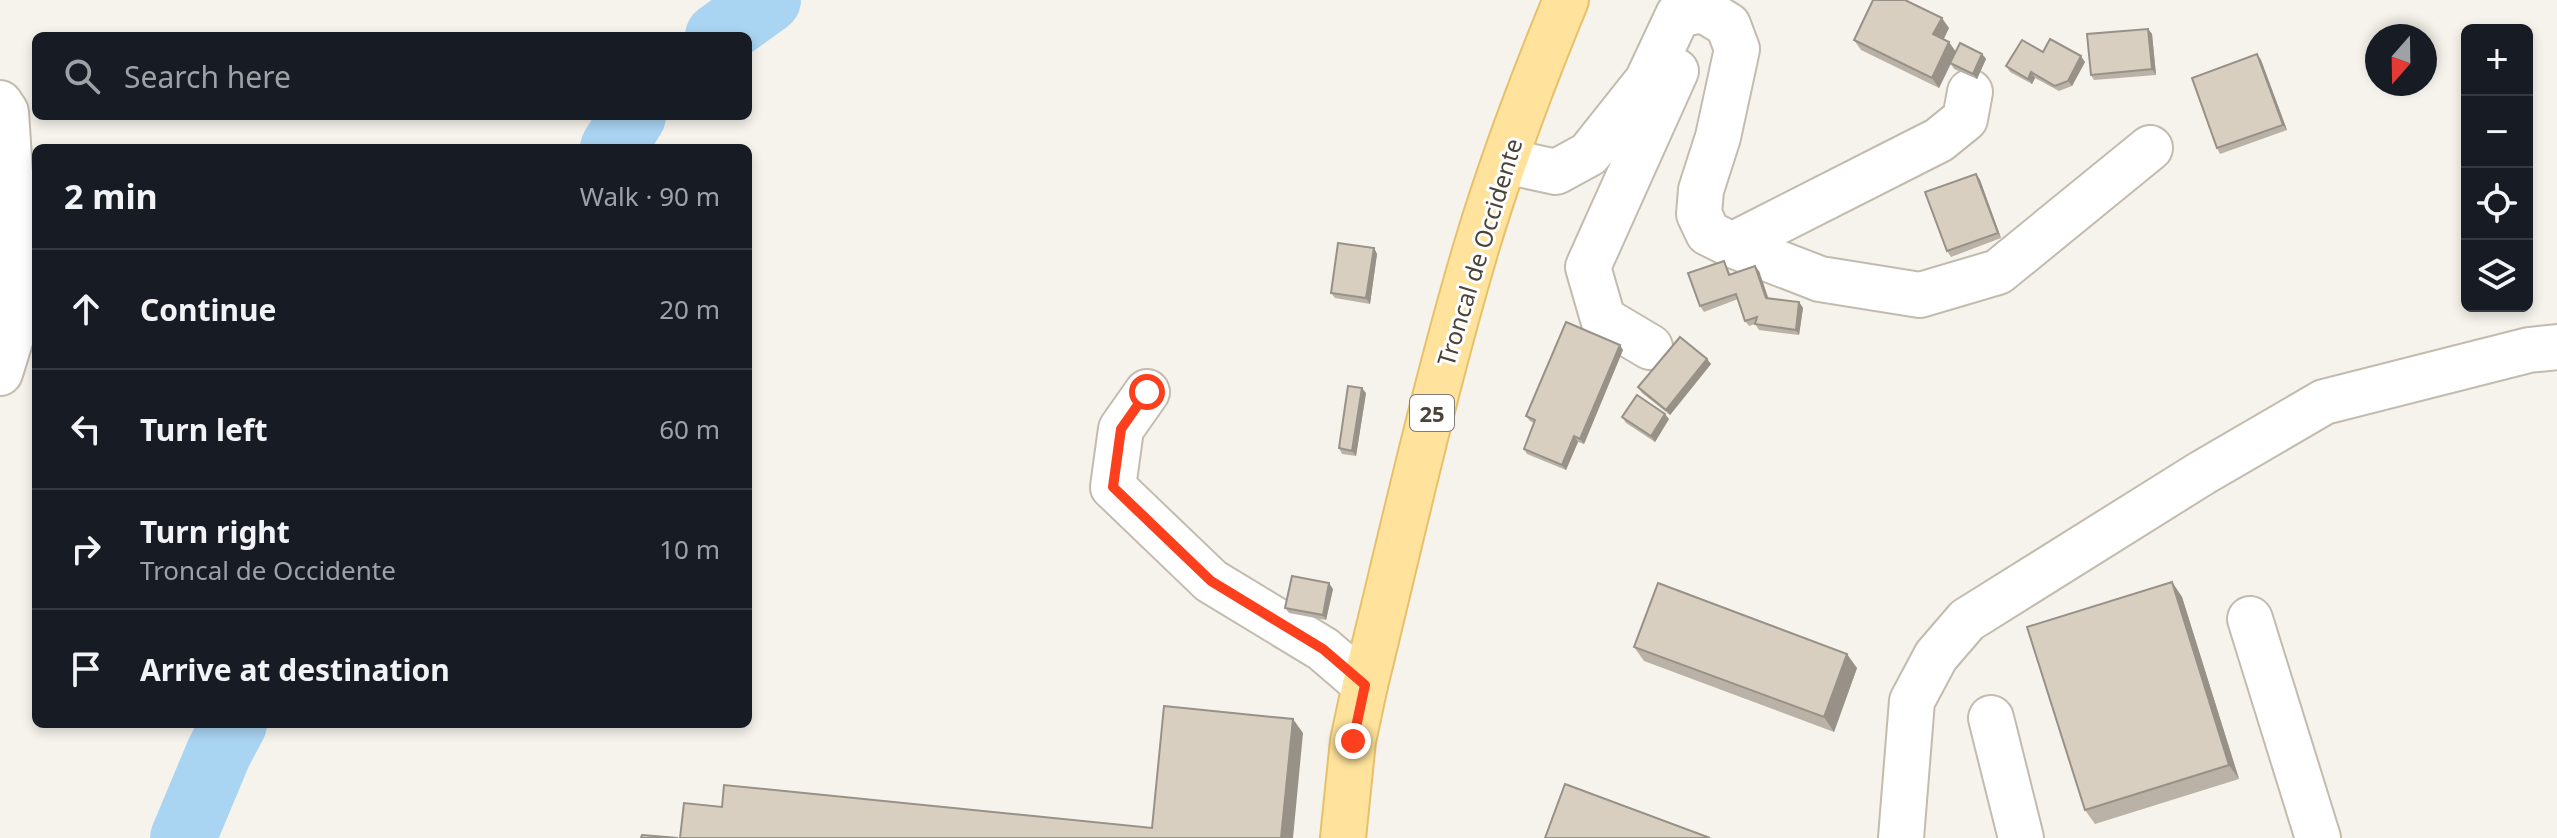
<!DOCTYPE html>
<html lang="en">
<head>
<meta charset="utf-8">
<style>
  :root { --surface:#171b24; --page:#242831; --text:#f1f3f6; --muted:#9ea1a6; --line:#363941 }
  body { margin:0; font-family:"Noto Sans",sans-serif; background:var(--page); color:var(--text) }
  .controls { position:absolute; right:24px; top:24px; display:grid; overflow:hidden; border-radius:12px; box-shadow:0 4px 12px #0003 }
  .controls button { width:72px; height:72px; display:grid; place-items:center; padding:0; border:0; border-bottom:2px solid var(--line); background:var(--surface); color:var(--text); font:40px sans-serif }
  .compass { position:absolute; left:2365px; top:24px; width:72px; height:72px; border-radius:50%; background:var(--surface); box-shadow:0 4px 12px #0003; rotate:200deg }
  .stop { position:absolute; width:24px; height:24px; margin:-18px; border:6px solid #fc3f1d; border-radius:50%; background:#fff }
  .stop.end { background:#fc3f1d; border-color:#fff; box-shadow:0 2px 8px #0008 }
  .list { margin:0; padding:0; list-style:none }
  h2 { display:flex; justify-content:space-between; align-items:center; height:104px; margin:0; padding:0 32px; font-size:34px }
  h2 small { font-size:26px; font-weight:400; color:var(--muted) }
  .list li { display:grid; grid-template-columns:52px 1fr auto; gap:24px; align-items:center; box-sizing:border-box; height:120px; padding:0 32px; border-top:2px solid var(--line) }
  .list b { display:block; font-size:30px; white-space:nowrap }
  .list p { margin:0; font-size:26px; white-space:nowrap; color:var(--muted) }
  .list em { font-size:26px; font-style:normal; color:var(--muted) }
  .icon { flex:none; width:44px; height:44px; fill:none; stroke:currentColor; stroke-width:2; stroke-linecap:round; stroke-linejoin:round }
  .map { position:relative; flex:none; width:2557px; height:838px; overflow:hidden }
  .search { position:absolute; background:var(--surface); box-shadow:0 4px 12px #0003; left:32px; top:32px; width:720px; height:88px; display:flex; align-items:center; gap:20px; box-sizing:border-box; padding:0 28px; border-radius:12px; color:var(--muted); font-size:30px }
  .panel { position:absolute; background:var(--surface); box-shadow:0 4px 12px #0003; left:32px; top:144px; width:720px; height:584px; border-radius:12px }
  .map>svg:first-child { display:block }
  .lines { fill:none; stroke-linecap:round; stroke-linejoin:round }
  .river { stroke:#a9d4f2; stroke-width:66 }
  .minor-casing { stroke:#c2bbae; stroke-width:48 }
  .major-casing { stroke:#e6c16a; stroke-width:48 }
  .minor { stroke:#fff; stroke-width:44 }
  .major { stroke:#ffe39c; stroke-width:44 }
  .wall { fill:#bab2a6 }
  .shaded-wall { fill:#979187 }
  .building { fill:#d8cfc1; stroke:#979187; stroke-width:2 }
  .route { stroke:#fc3f1d; stroke-width:10 }
  .labels { text-anchor:middle; dominant-baseline:central; stroke-width:6; stroke-linejoin:round; paint-order:stroke }
  .shield { fill:#fff; stroke:#817c74; stroke-width:2 }
  .shield-label { font-size:22px; font-weight:bold; fill:#4b4439 }
  .street-label { font-size:24px; fill:#4b4439; stroke:#fff }
</style>
</head>
<body>
<div class="map">
<svg width="2557" height="838" viewBox="0 0 2557 838">
  <rect width="100%" height="100%" fill="#f6f3ec"/>
  <g class="lines">
    <path class="river" d="M718,36L768,0
      M613,148L633,116
      M183,838L219,752L234,724"/>
    <g class="minor-casing">
      <path id="minor" d="M0,103L6,112L19,312L0,373
        M1505,161L1556,172L1589,154L1647,81L1678,15L1703,10L1728,25L1737,49L1718,137L1701,190L1699,214L1708,233L1732,245L1820,279L1920,295L1998,272L2150,148
        M1732,245L1939,140L1965,119L1970,92
        M1650,347L1603,319L1588,267L1676,71
        M1147,392L1121,429L1113,487L1211,581L1323,649L1365,685
        M2250,619L2318,838
        M1991,718L2021,838
        M1901,838L1912,701L1936,656L1967,620L2202,473L2324,402L2529,350L2557,347"/>
    </g>
    <g class="major-casing">
      <path id="major" d="M1343,838L1353,741L1365,685C1401,538 1434,390 1477,245C1502,162 1533,80 1566,0"/>
    </g>
    <use href="#minor" class="minor"/>
    <use href="#major" class="major"/>
  </g>
  <path class="wall" d="M1949,28L1943,39L1956,52L1982,54L1986,59L1977,79L1954,69L1951,64L1939,88L1861,50L1854,40Z
    M2148,29L2152,34L2156,75L2094,80L2091,75Z
    M2043,52L2085,62L2072,86L2059,91L2035,78L2032,84L2010,72L2006,66Z
    M2257,54L2261,60L2287,130L2220,154L2217,148Z
    M1976,174L1980,180L2001,238L1951,257L1947,251Z
    M1374,248L1377,254L1370,304L1335,298L1331,293Z
    M1724,261L1731,275L1759,271L1768,298L1799,302L1803,308L1799,335L1759,330L1755,324L1749,326L1745,321L1738,299L1704,312L1700,306Z
    M1623,350L1584,444L1578,442L1566,470L1527,454L1524,449L1534,423L1530,421L1526,416Z
    M1707,359L1711,364L1670,415L1642,393L1638,387Z
    M1366,393L1356,456L1342,454L1339,448Z
    M1622,417L1669,419L1655,442L1626,423Z
    M2172,582L2182,597L2239,779L2095,824L2085,810Z
    M1333,589L1326,620L1289,613L1285,608Z
    M1634,647L1857,668L1834,732L1644,661Z"/>
  <path class="shaded-wall" d="M1942,18L1949,28L1941,45L1933,34Z
    M2148,29L2152,34L2156,75L2152,69Z
    M1949,42L1956,52L1939,88L1932,78Z
    M1982,54L1986,59L1977,79L1973,74Z
    M2257,54L2261,60L2287,130L2283,125Z
    M2081,56L2085,62L2072,86L2068,81Z
    M2031,72L2035,78L2032,84L2028,79Z
    M1976,174L1980,180L2001,238L1998,233Z
    M1374,248L1377,254L1370,304L1366,298Z
    M1755,266L1759,271L1770,303L1766,298Z
    M1799,302L1803,308L1799,335L1796,330Z
    M1620,345L1623,350L1584,444L1580,439Z
    M1707,359L1711,364L1670,415L1666,410Z
    M1362,388L1366,393L1356,456L1352,451Z
    M1665,414L1669,419L1655,442L1651,436Z
    M1574,436L1578,442L1566,470L1562,465Z
    M2172,582L2182,597L2239,779L2229,765Z
    M1329,583L1333,589L1326,620L1323,615Z
    M1847,654L1857,668L1834,732L1824,717Z
    M1293,719L1303,733L1293,838H1281Z"/>
  <path class="building" d="M1873,0H1905L1942,18L1933,34L1949,42L1932,78L1854,40Z
    M2148,29L2152,69L2091,75L2087,34Z
    M2050,39L2081,56L2068,81L2055,86L2031,72L2028,79L2006,66L2022,40L2043,52Z
    M1960,43L1982,54L1973,74L1950,63Z
    M2257,54L2283,125L2217,148L2192,78Z
    M1976,174L1998,233L1947,251L1925,192Z
    M1338,243L1374,248L1366,298L1331,293Z
    M1724,261L1729,275L1755,266L1766,298L1799,302L1796,330L1755,324L1757,317L1745,321L1736,294L1700,306L1688,273Z
    M1566,322L1620,345L1580,439L1574,436L1562,465L1524,449L1535,420L1526,416Z
    M1680,337L1707,359L1666,410L1638,387Z
    M1348,386L1362,388L1352,451L1339,448Z
    M1637,395L1665,414L1651,436L1622,417Z
    M1292,576L1329,583L1323,615L1285,608Z
    M2172,582L2229,765L2085,810L2027,627Z
    M1658,583L1847,654L1824,717L1634,647Z
    M1164,706L1293,719L1281,838H680L684,803L722,807L724,785L1152,828Z
    M1565,784L1710,838H1545Z
    M642,835L678,838H641Z"/>
  <g class="lines">
    <path class="route" d="M1147,392L1121,429L1113,487L1211,581L1323,649L1365,685L1353,741"/>
  </g>
  <g class="labels">
    <rect class="shield" x="1410" y="395" width="44" height="36" rx="6"/>
    <g class="shield-label">
      <text x="1432" y="413">25</text>
    </g>
    <g class="street-label">
      <text transform="translate(1479 252) rotate(-73)">Troncal de Occidente</text>
    </g>
  </g>
</svg>
<div class="controls">
<button>+</button>
<button>−</button>
<button><svg class="icon" aria-label="locate" viewBox="0 0 24 24"><circle cx="12" cy="12" r="6"/><path d="M12 2v4M12 18v4M2 12h4M18 12h4"/></svg></button>
<button><svg class="icon" aria-label="layers" viewBox="0 0 24 24"><path d="M12 4l9 5-9 5-9-5zM3 14l9 5 9-5"/></svg></button>
</div>
<svg class="compass" viewBox="-18 -18 36 36"><path d="M0-13l5 13h-10z" fill="#e53935"/><path d="M0 13l5-13h-10z" fill="#9ea1a6"/></svg>
<div class="stop" style="left:1147px;top:392px"></div>
<div class="stop end" style="left:1353px;top:741px"></div>
<div class="search"><svg class="icon" aria-label="search" viewBox="0 0 24 24"><circle cx="10" cy="10" r="6"/><path d="M15 15l6 6"/></svg>Search here</div>
<section class="panel">
<h2>2 min<small>Walk · 90 m</small></h2>
<ul class="list">
<li><svg class="icon" aria-label="ahead" viewBox="0 0 24 24"><path d="M12 20V5M6 11l6-6 6 6"/></svg><div><b>Continue</b></div><em>20 m</em></li>
<li><svg class="icon" aria-label="left" viewBox="0 0 24 24"><path d="M17 20v-9H6M10 6l-5 5 5 5"/></svg><div><b>Turn left</b></div><em>60 m</em></li>
<li><svg class="icon" aria-label="right" viewBox="0 0 24 24"><path d="M7 20v-9h11M14 6l5 5-5 5"/></svg><div><b>Turn right</b><p>Troncal de Occidente</p></div><em>10 m</em></li>
<li><svg class="icon" aria-label="arrive" viewBox="0 0 24 24"><path d="M6 21V4h12l-3 4 3 4H6"/></svg><div><b>Arrive at destination</b></div></li>
</ul>
</section>
</div>
</body>
</html>
